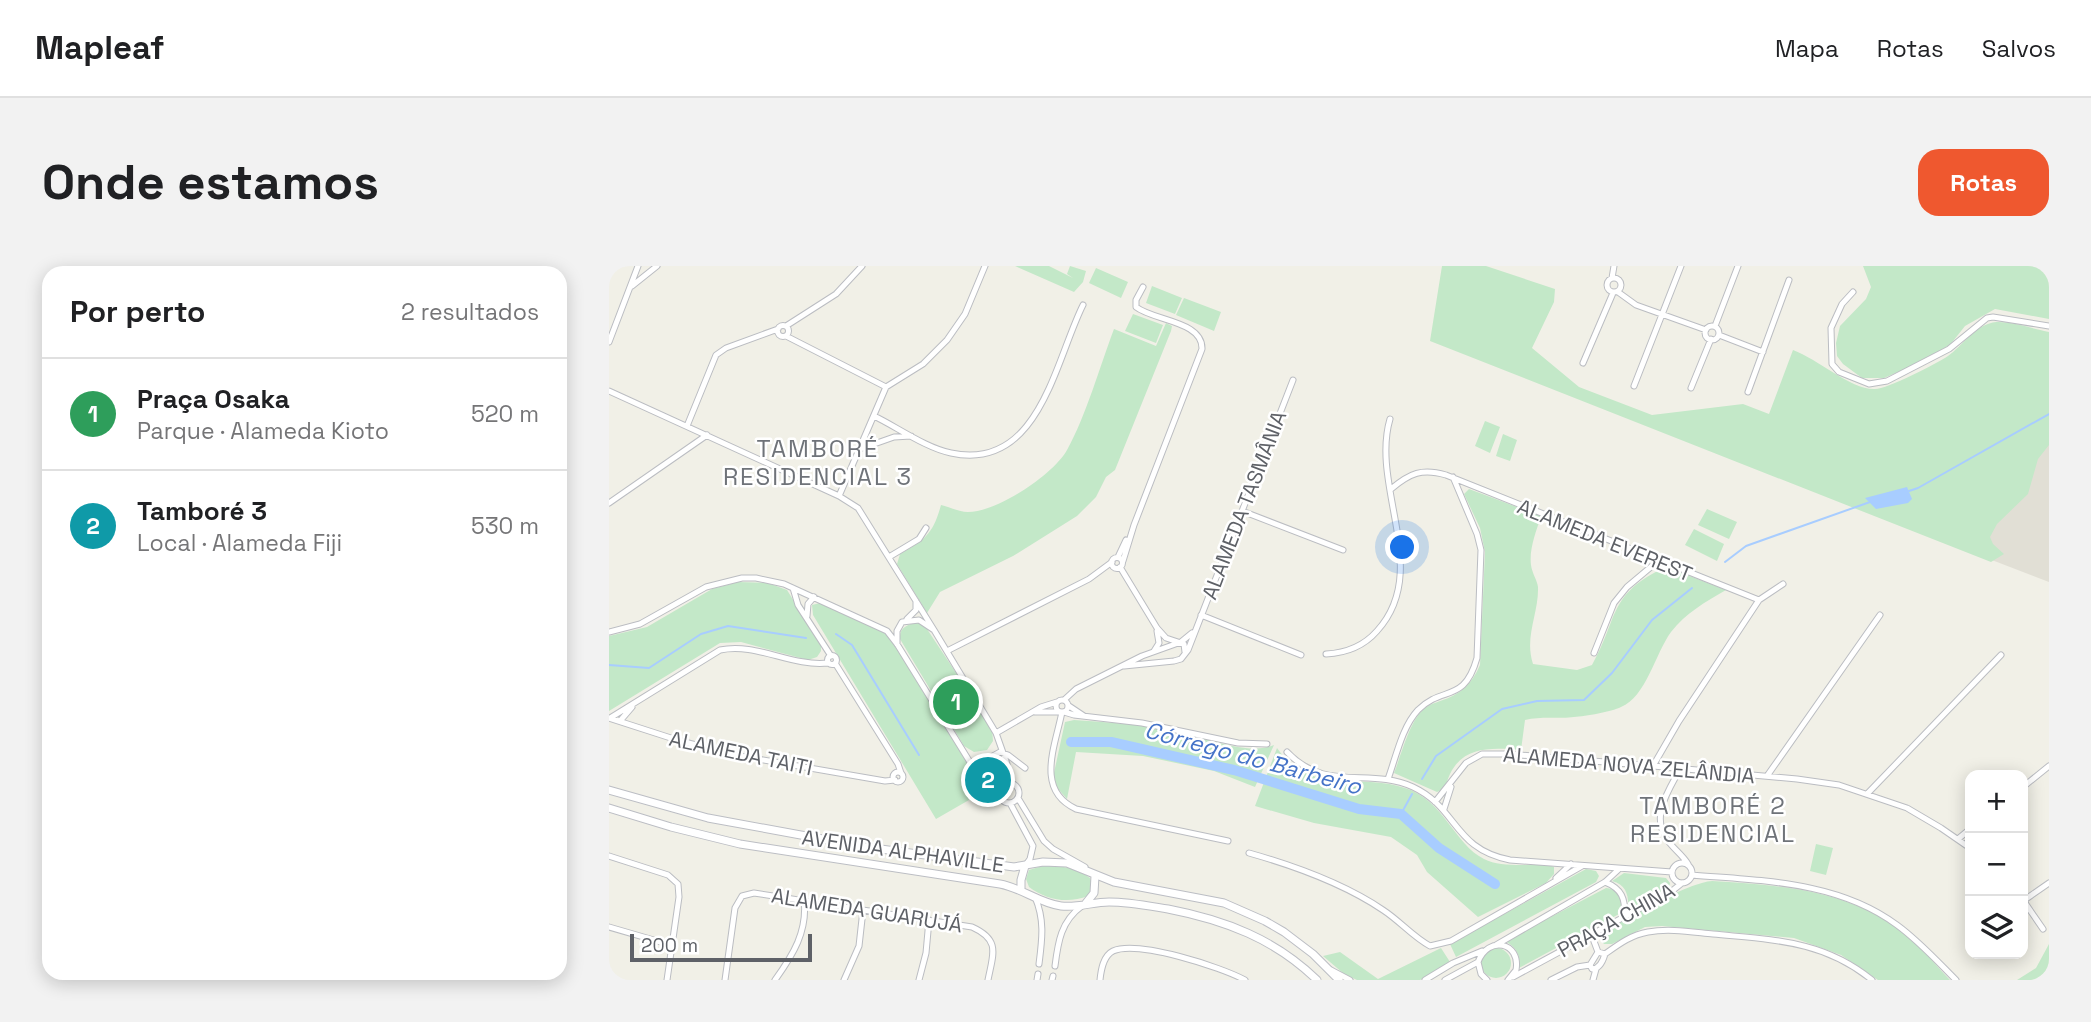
<!DOCTYPE html>
<html lang="pt">
<head>
<meta charset="utf-8">
<style>
  :root { --surface:#fff; --page:#f2f2f2; --text:#202124; --muted:#757577; --line:#e0e0e0; --accent:#ef582f }
  body { margin:0; font-family:"Space Grotesk",sans-serif; background:var(--page); color:var(--text) }
  .controls { position:absolute; right:21px; bottom:21px; display:grid; overflow:hidden; border-radius:14px; box-shadow:0 4px 18px #0003 }
  .controls button { width:63px; height:63px; display:grid; place-items:center; padding:0; border:0; border-bottom:2px solid var(--line); background:var(--surface); color:var(--text); font:35px sans-serif }
  .scale { position:absolute; left:21px; bottom:18px; width:182px; box-sizing:border-box; padding-left:7px; border:4px solid #5e6167; border-top:0; font-size:19px; line-height:24px; white-space:nowrap; color:#5e6167; -webkit-text-stroke:5px #fff; paint-order:stroke }
  .you { position:absolute; left:794px; top:282px; width:24px; height:24px; margin:-18px; border:5px solid #fff; border-radius:50%; background:#1a73e8; box-shadow:0 0 0 10px #1a73e833 }
  .badge { display:grid; place-items:center; width:46px; height:46px; border-radius:50%; background:var(--accent); color:#fff; font-size:23px; font-weight:700 }
  .pin { position:absolute; translate:-50% -50%; border:4px solid #fff; box-shadow:0 2px 7px #0006 }
  .list { margin:0; padding:0; list-style:none }
  h2 { display:flex; justify-content:space-between; align-items:center; height:91px; margin:0; padding:0 28px; font-size:30px }
  h2 small { font-size:23px; font-weight:400; color:var(--muted) }
  .list li { display:grid; grid-template-columns:46px 1fr auto; gap:21px; align-items:center; box-sizing:border-box; height:112px; padding:0 28px; border-top:2px solid var(--line) }
  .list b { display:block; font-size:26px; white-space:nowrap }
  .list p { margin:0; font-size:23px; white-space:nowrap; color:var(--muted) }
  .list em { font-size:23px; font-style:normal; color:var(--muted) }
  .icon { flex:none; width:38px; height:38px; fill:none; stroke:currentColor; stroke-width:2; stroke-linecap:round; stroke-linejoin:round }
  .map { position:relative; flex:none; width:1440px; height:714px; overflow:hidden; border-radius:21px }
  header { display:flex; align-items:center; gap:42px; box-sizing:border-box; height:98px; padding:0 35px; background:var(--surface); border-bottom:2px solid var(--line) }
  header strong { font-size:33px }
  nav { display:flex; gap:38px; margin-inline-start:auto; font-size:24px }
  .intro { display:flex; align-items:center; justify-content:space-between; box-sizing:border-box; height:168px; padding:0 42px }
  h1 { margin:0; font-size:49px }
  .button { padding:18px 32px; border-radius:21px; background:var(--accent); color:#fff; font-size:24px; font-weight:700 }
  main { display:flex; gap:42px; padding:0 42px }
  aside { flex:1; background:var(--surface); border-radius:21px; box-shadow:0 4px 18px #0003 }
  .map>svg:first-child { display:block }
  .education { fill:#e1dfd5 }
  .green { fill:#c3e8c8 }
  .water { fill:#a8cdff }
  .lines { fill:none; stroke-linecap:round; stroke-linejoin:round }
  .stream { stroke:#a8cdff; stroke-width:2 }
  .river { stroke:#a8cdff; stroke-width:10 }
  .street-casing { stroke:#bbbdc2; stroke-width:7 }
  .secondary-casing { stroke:#bcbec4; stroke-width:9 }
  .street { stroke:#fff; stroke-width:5 }
  .secondary { stroke:#fff; stroke-width:7 }
  .labels { text-anchor:middle; dominant-baseline:central; stroke-width:5; stroke-linejoin:round; paint-order:stroke }
  .street-label { font-size:21px; fill:#5e6167; stroke:#fff }
  .water-label { font-size:23px; font-style:italic; fill:#4573c8; stroke:#fff }
  .quarter-label { font-size:24px; letter-spacing:2px; fill:#6f7379; stroke:#fff }
</style>
</head>
<body>
<header>
<strong>Mapleaf</strong>
<nav><a>Mapa</a><a>Rotas</a><a>Salvos</a></nav>
</header>
<div class="intro"><h1>Onde estamos</h1><a class="button">Rotas</a></div>
<main>
<aside>
<h2>Por perto<small>2 resultados</small></h2>
<ul class="list">
<li><span class="badge" style="background:#2e9e5b">1</span><div><b>Praça Osaka</b><p>Parque · Alameda Kioto</p></div><em>520 m</em></li>
<li><span class="badge" style="background:#0f9aa8">2</span><div><b>Tamboré 3</b><p>Local · Alameda Fiji</p></div><em>530 m</em></li>
</ul>
</aside>
<div class="map">
<svg width="1440" height="714" viewBox="0 0 1440 714">
  <rect width="100%" height="100%" fill="#f1f0e7"/>
  <path class="education" d="M1440,160V316L1305,264Z"/>
  <path class="green" d="M406,0H440L464,12L458,8L461,0L477,5L474,16L465,26Z
    M833,0H877L946,23L945,36L923,82L970,121L1043,149L1134,138L1160,148L1184,84C1209,93 1242,124 1266,123C1278,123 1327,98 1339,90C1353,80 1365,61 1382,57C1395,53 1425,63 1440,66V179L1429,193L1419,228L1388,258L1381,271L1384,278L1395,288L1382,296L821,75Z
    M1254,0H1440V53L1386,43L1356,60L1341,79L1298,102L1275,112H1253L1234,98L1228,90L1227,77L1231,60L1257,33L1262,21Z
    M487,2L519,16L512,32L480,17Z
    M543,20L573,32L566,48L537,37Z
    M575,32L612,46L605,65L567,49Z
    M524,48L554,59L547,77L516,65Z
    M557,57L563,60L562,65L506,204L497,211L487,231L468,250L404,290L331,326L318,347L288,298L291,288C316,274 324,268 332,239C340,241 351,246 359,246C388,246 444,209 458,184C477,150 491,100 505,63L547,80Z
    M876,155L891,161L881,187L866,180Z
    M894,168L908,174L901,195L887,190Z
    M860,223L932,250C927,266 920,283 922,299C923,307 928,314 929,321C930,347 915,371 924,398L968,404L983,399C1010,352 998,328 1057,301L1117,324C1096,336 1077,347 1062,366C1046,388 1037,431 1012,441C1002,446 977,450 965,451C949,453 932,450 916,454L912,484C885,482 855,479 841,508C837,516 838,522 828,526L785,507C792,490 801,453 816,442C821,438 826,437 831,435C851,429 863,418 871,399L876,286L871,262L855,228Z
    M1098,243L1128,256L1120,273L1089,259Z
    M1085,263L1115,278L1108,295L1076,279Z
    M129,316L159,317L178,324L212,379V385L208,391L199,394L132,376L111,377L0,445V370L38,361L103,323Z
    M211,337L263,360L279,369L367,511V526L358,527L360,534L327,553L204,349L203,339Z
    M308,356L314,357L383,461L384,475L378,484L365,486L355,480L291,373C290,361 299,359 308,356Z
    M465,454C494,456 524,458 553,462C583,466 638,492 665,479L646,521L605,505L534,490L467,486L458,533L443,516L456,456Z
    M668,482C703,531 749,506 796,522C835,534 845,578 875,593C893,602 920,598 939,599L945,601V608L937,617L869,651L818,606L808,589L782,571L705,557L646,540Z
    M1207,578L1224,582L1217,609L1201,605Z
    M440,598L469,604L481,612L484,621L479,630C459,638 437,634 420,621L417,613L420,604Z
    M977,603L987,605L990,610L987,616L847,691L841,678Z
    M1015,607L1057,612L1061,617L1060,622L1019,645C1020,630 1018,619 1003,615Z
    M1103,615C1167,619 1235,623 1288,662C1308,676 1324,696 1341,714H1269L1232,689L1185,672L1053,660L1036,661L1003,678H995L992,674L991,669C1008,654 1082,616 1103,615Z
    M997,622C1011,623 1013,635 1012,647L910,702C912,689 907,681 896,675Z
    M1440,678V714H1408L1427,702Z
    M872 697a15 15 0 1 1 30 0a15 15 0 1 1-30 0Z
    M832,682L841,696L811,714H748L735,708L714,690L731,686L769,713Z"/>
  <path class="water" d="M1298,221L1303,233L1299,237L1267,243L1256,232Z"/>
  <g class="lines">
    <path class="stream" d="M1300,225L1309,222L1440,148
      M1116,296L1137,280L1261,236
      M227,368L243,379L310,489
      M0,399L40,402L92,368L119,360L197,372
      M813,513L827,490L893,443L928,435L975,434L1003,407L1043,354L1083,322
      M792,548L803,528"/>
    <path class="river" d="M462,476H502L625,504L750,543L792,548L830,582L886,618"/>
    <g class="street-casing">
      <path id="street" d="M998 19a7 7 0 1 1 14 0a7 7 0 1 1-14 0Z
        M1003,12L1005,0
        M23,20L48,0
        M1009,26L1027,39L1097,64
        M1244,26L1233,38L1222,62L1223,98L1230,106L1260,118L1278,115L1340,83L1378,52L1384,51L1440,60
        M168.5 65a5.5 5.5 0 1 1 11 0a5.5 5.5 0 1 1-11 0Z
        M177,60L227,28L253,0
        M1106,60L1129,0
        M1096 67a7 7 0 1 1 14 0a7 7 0 1 1-14 0Z
        M1110,69L1154,86
        M177,70L277,121
        M0,76L29,0
        M974,97L1004,27
        M1025,120L1072,0
        M1082,122L1102,73
        M0,125L230,230L249,242L325,364
        M1139,126L1180,14
        M265,150C288,161 317,182 342,187C430,206 446,95 474,39
        M78,160L107,89L117,82L169,63
        M251,183L285,171L302,170
        M782,223C801,207 813,202 837,209L1150,334
        M230,230L277,121L314,98L338,74L356,48L376,0
        M0,237L98,169
        M633,245L734,284
        M280,291L310,273L317,262
        M509,291L517,274
        M502.5 297a5.5 5.5 0 1 1 11 0a5.5 5.5 0 1 1-11 0Z
        M514,295L525,259L593,83C594,55 545,55 527,41V34L534,21
        M511,301L548,362L557,372L575,378L576,386
        M184,322L189,339L222,390
        M592,349L692,389
        M198,350L199,338L205,331
        M298,353L307,344V335
        M0,366L31,358L97,321L133,312H147L175,318L278,365L288,378L364,501L378,507
        M288,378V365L293,356L310,354L325,364L387,467L398,498
        M338,385L480,313L503,296
        M545,385L550,377L548,365
        M985,387L1005,337L1018,321L1049,295
        M717,388C737,387 754,381 768,365C823,305 761,221 781,153
        M218.5 394a4.5 4.5 0 1 1 9 0a4.5 4.5 0 1 1-9 0Z
        M226,397L289,498L292,507
        M515,400L565,395L572,393L579,384L684,114
        M447 440a6 6 0 1 1 12 0a6 6 0 1 1-12 0Z
        M455,434L467,423L533,390L572,376L583,367
        M460,440L475,450
        M426,446H451
        M453,446C446,481 426,524 467,543L619,575
        M455,446L465,449L533,457L629,477L658,478
        M0,452L68,474L125,489L276,515L286,514
        M1,452L111,384C147,376 182,401 219,397
        M11,455L23,441
        M387,467L432,441L448,436
        M678,486C717,527 760,501 804,521C849,542 844,583 901,594L1063,606
        M1044,500L1070,455L1150,334L1174,318
        M1071,503C1060,524 1042,549 1057,572C1063,582 1073,588 1079,598
        M376,505L396,493
        M400,505L401,517
        M284 511a5 5 0 1 1 10 0a5 5 0 1 1-10 0Z
        M1158,510L1271,349
        M385,512L391,522
        M779,513C787,491 793,461 809,444C834,419 855,438 868,392L872,284L868,268L844,211
        M370,515L364,501L391,486L399,489L416,502
        M390 527a10 10 0 1 1 20 0a10 10 0 1 1-20 0Z
        M1414,521L1440,500
        M1259,527L1392,389
        M409,532L435,575L444,583L476,601
        M826,536L857,497L873,488H899L1044,500L1188,513L1230,519L1298,542L1332,562L1361,582
        M401,537L424,580L421,593L416,600
        M835,543L842,521
        M1349,573L1361,563
        M640,587C686,600 734,617 774,644C791,655 804,671 821,680L842,675L973,600
        M0,590L59,609L69,618L70,631L58,714
        M1063 607a10 10 0 1 1 20 0a10 10 0 1 1-20 0Z
        M1083,609C1153,615 1229,615 1288,659C1310,675 1328,695 1347,714
        M947,612L962,598
        M996,616C1013,623 1016,632 1016,650
        M426,631C436,654 433,674 430,698
        M1414,634L1434,663
        M1414,635L1440,617
        M0,661L62,679
        M983,670L989,686
        M887,679L996,616L1009,604
        M989,686L996,688C994,695 991,703 983,703L981,699Z
        M996,688C1010,678 1022,669 1039,666C1060,662 1083,666 1104,668C1164,674 1214,674 1263,714
        M446,700C449,676 452,655 473,640
        M722,704L741,714
        M904,711L1063,625L1073,617
        M116,714L126,642L133,630L145,627L363,661C392,674 384,688 379,714
        M166,714C184,689 199,665 195,633
        M235,714L250,680L254,644
        M310,714L317,687L320,654
        M428,714L429,708
        M443,714L444,710
        M491,714C492,704 494,690 504,685C529,674 612,701 636,714
        M816,714L844,697L873,685
        M836,714L869,696
        M878,714L872,708L869,696C879,669 912,676 907,704L899,714
        M942,714L968,701L981,699
        M984,714L987,703"/>
    </g>
    <g class="secondary-casing">
      <path id="secondary" d="M0,524L99,552L257,581L405,601L434,596L458,597L505,616L615,637L656,655L675,666L704,688L730,714
        M0,542L62,561L131,578L391,618C413,622 430,637 452,640C469,642 484,636 500,636C520,636 540,640 559,643C616,654 666,673 708,714
        M412,624V614L416,600
        M477,637L485,627L486,610"/>
    </g>
    <use href="#street" class="street"/>
    <use href="#secondary" class="secondary"/>
  </g>
  <g class="labels">
    <g class="street-label">
      <text transform="translate(635 239) rotate(-69)">ALAMEDA TASMÂNIA</text>
      <text transform="translate(996 274) rotate(22)">ALAMEDA EVEREST</text>
      <text transform="translate(132 487) rotate(12)">ALAMEDA TAITI</text>
      <text transform="translate(1020 499) rotate(5)">ALAMEDA NOVA ZELÂNDIA</text>
      <text transform="translate(294 585) rotate(8)">AVENIDA ALPHAVILLE</text>
      <text transform="translate(258 644) rotate(9)">ALAMEDA GUARUJÁ</text>
      <text transform="translate(1007 654) rotate(-29)">PRAÇA CHINA</text>
    </g>
    <g class="water-label">
      <text transform="translate(644 492) rotate(15)">Córrego do Barbeiro</text>
    </g>
    <g class="quarter-label">
      <text x="209" y="182">TAMBORÉ<tspan x="209" dy="28">RESIDENCIAL 3</tspan></text>
      <text x="1104" y="539">TAMBORÉ 2<tspan x="1104" dy="28">RESIDENCIAL</tspan></text>
    </g>
  </g>
</svg>
<div class="controls">
<button>+</button>
<button>−</button>
<button><svg class="icon" aria-label="layers" viewBox="0 0 24 24"><path d="M12 4l9 5-9 5-9-5zM3 14l9 5 9-5"/></svg></button>
</div>
<div class="scale">200 m</div>
<div class="you"></div>
<div class="pin badge" style="left:347px;top:436px;background:#2e9e5b">1</div>
<div class="pin badge" style="left:379px;top:514px;background:#0f9aa8">2</div>
</div>
</main>
</body>
</html>
